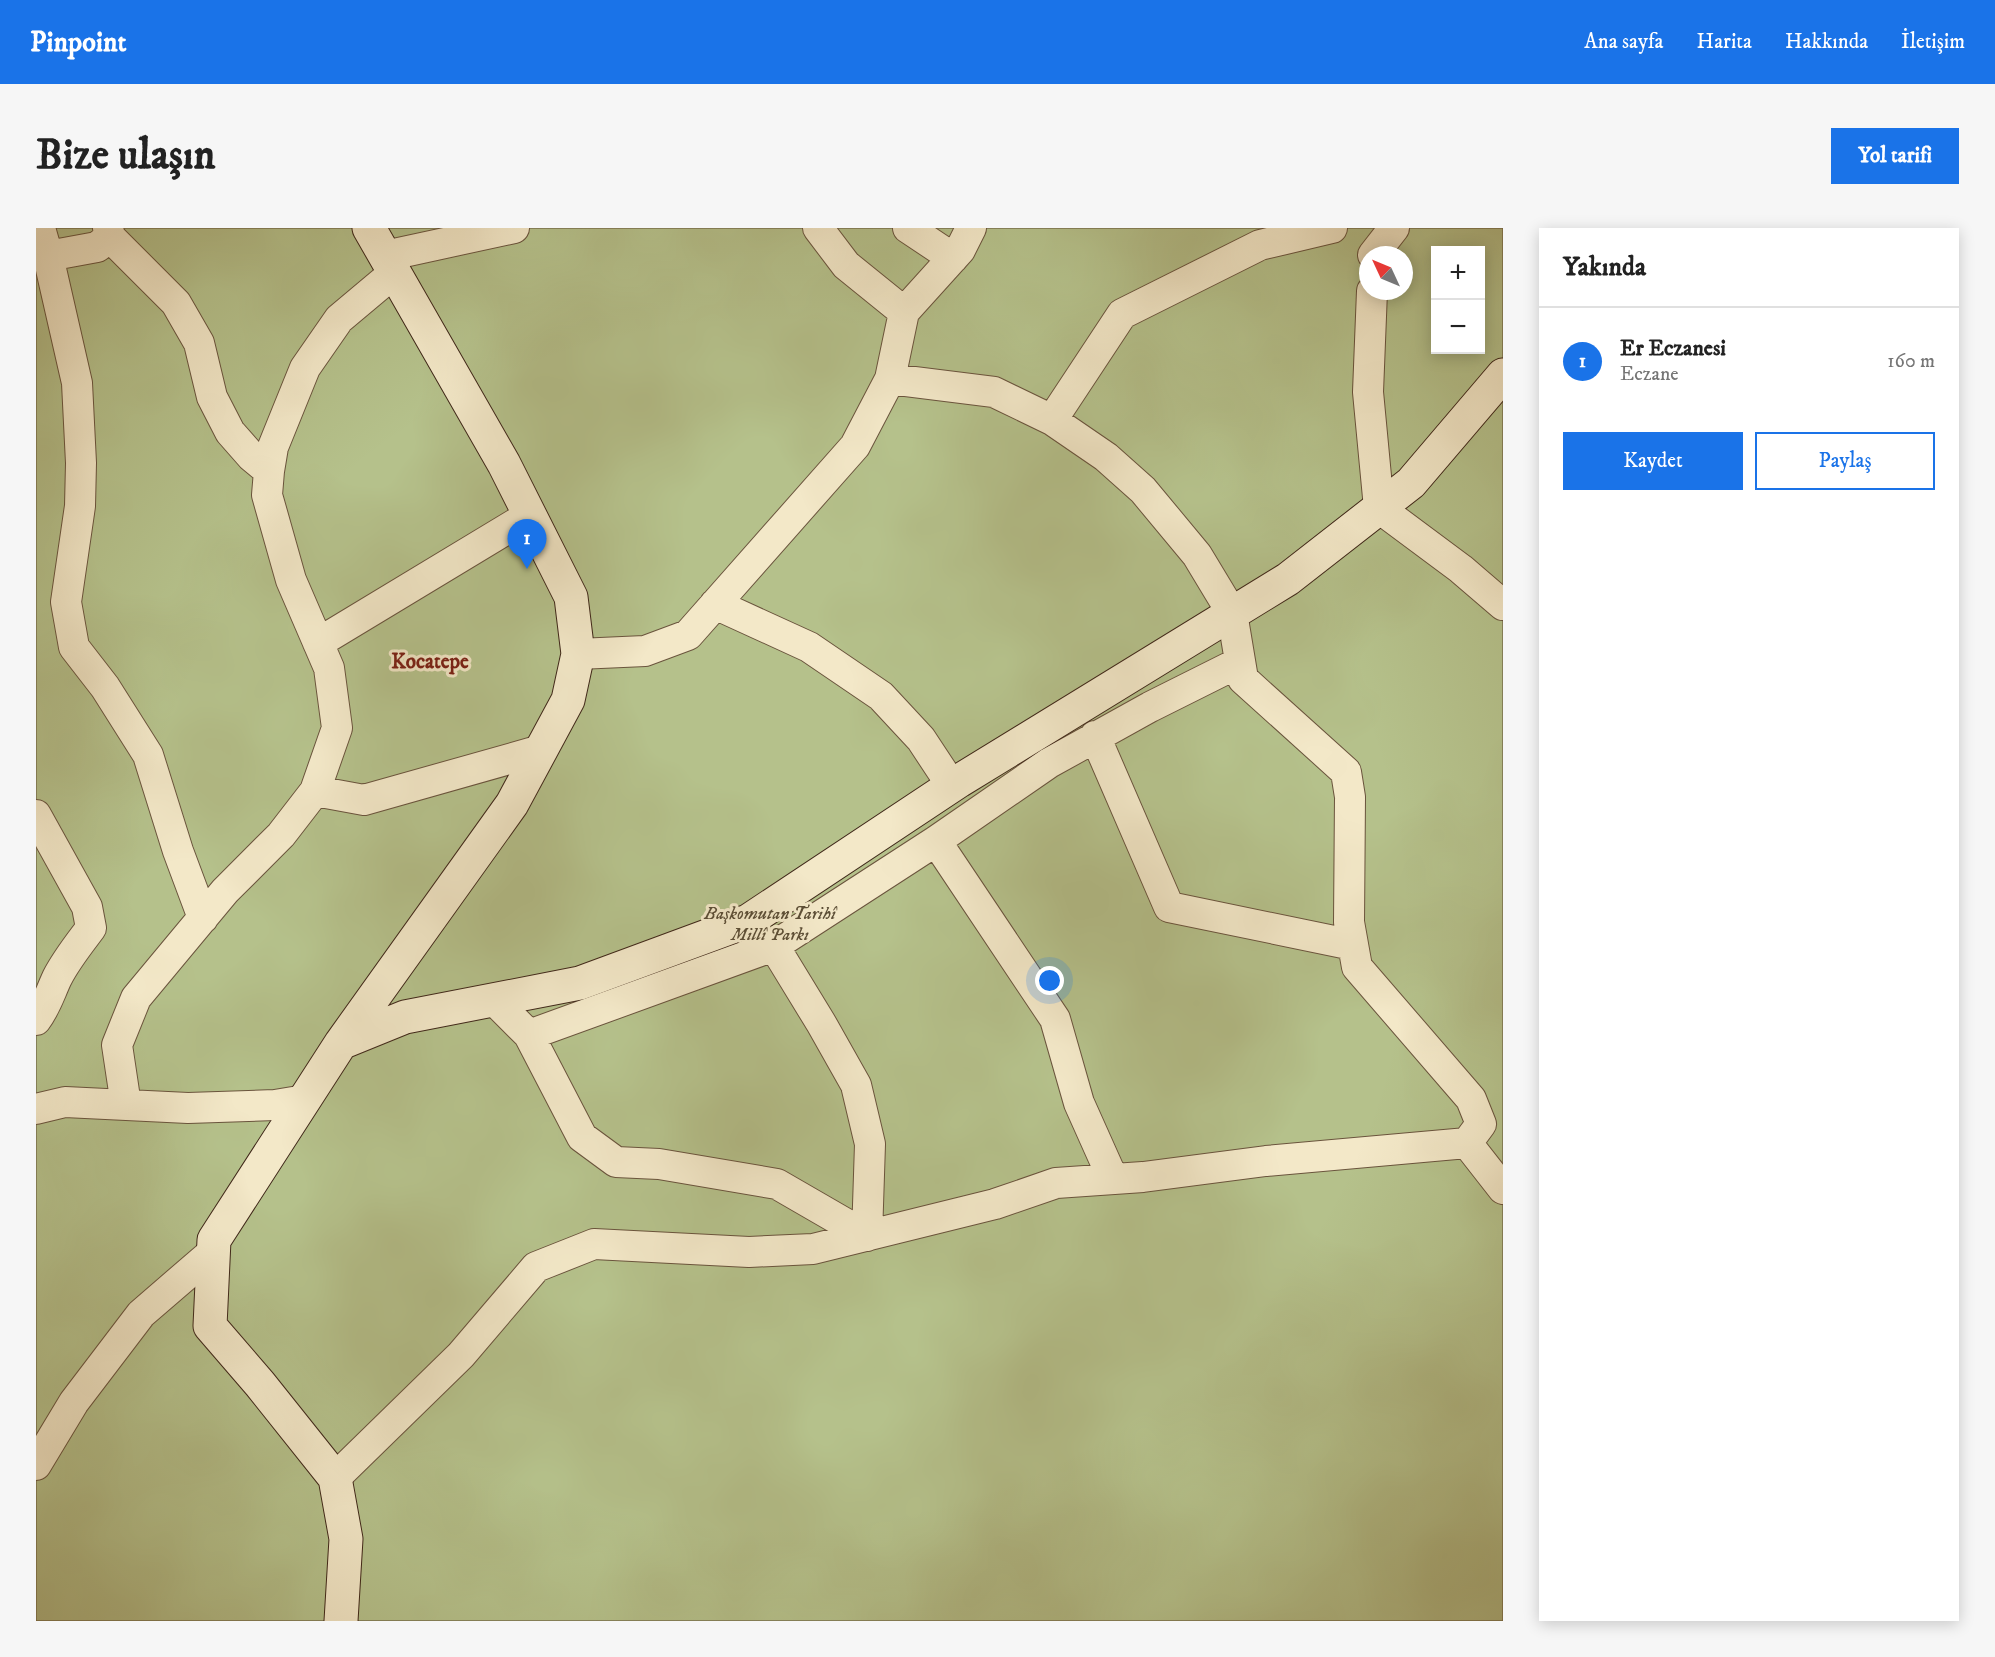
<!DOCTYPE html>
<html lang="tr">
<head>
<meta charset="utf-8">
<style>
  :root { --surface:#fff; --page:#f6f6f6; --text:#222; --muted:#767676; --line:#e0e0e0; --accent:#1a73e8 }
  body { margin:0; font-family:"IM FELL DW Pica",serif; background:var(--page); color:var(--text) }
  .controls { position:absolute; right:18px; top:18px; display:grid; overflow:hidden; border-radius:0px; box-shadow:0 3px 15px #0003 }
  .controls button { width:54px; height:54px; display:grid; place-items:center; padding:0; border:0; border-bottom:2px solid var(--line); background:var(--surface); color:var(--text); font:30px sans-serif }
  .compass { position:absolute; left:1323px; top:18px; width:54px; height:54px; border-radius:50%; background:var(--surface); box-shadow:0 3px 15px #0003; rotate:314deg }
  .you { position:absolute; left:1014px; top:753px; width:21px; height:21px; margin:-15px; border:4px solid #fff; border-radius:50%; background:#1a73e8; box-shadow:0 0 0 9px #1a73e833 }
  .badge { display:grid; place-items:center; width:39px; height:39px; border-radius:50%; background:var(--accent); color:#fff; font-size:20px; font-weight:700 }
  .pin { position:absolute; translate:-50% -50px; filter:drop-shadow(0 2px 3px #0008) }
  .pin::after { content:''; position:absolute; top:32px; width:21px; height:18px; background:inherit; clip-path:polygon(0 0,100% 0,50% 100%) }
  .list { margin:0; padding:0; list-style:none }
  h2 { display:flex; justify-content:space-between; align-items:center; height:78px; margin:0; padding:0 24px; font-size:26px }
  h2 small { font-size:20px; font-weight:400; color:var(--muted) }
  .list li { display:grid; grid-template-columns:39px 1fr auto; gap:18px; align-items:center; box-sizing:border-box; height:108px; padding:0 24px; border-top:2px solid var(--line) }
  .list b { display:block; font-size:22px; white-space:nowrap }
  .list p { margin:0; font-size:20px; white-space:nowrap; color:var(--muted) }
  .list em { font-size:20px; font-style:normal; color:var(--muted) }
  .actions { display:flex; gap:12px; padding:18px 24px }
  .actions a { flex:1; padding:14px 0; border:2px solid var(--accent); border-radius:0px; text-align:center; font-size:21px; color:var(--accent) }
  .actions .main { background:var(--accent); color:#fff }
  .map { position:relative; flex:none; width:1467px; height:1393px; overflow:hidden; border-radius:0px }
  header { display:flex; align-items:center; gap:36px; box-sizing:border-box; height:84px; padding:0 30px; background:var(--accent); color:#fff }
  header strong { font-size:28px }
  nav { display:flex; gap:33px; margin-inline-start:auto; font-size:21px }
  .intro { display:flex; align-items:center; justify-content:space-between; box-sizing:border-box; height:144px; padding:0 36px }
  h1 { margin:0; font-size:42px }
  .button { padding:15px 27px; border-radius:0px; background:var(--accent); color:#fff; font-size:21px; font-weight:700 }
  main { display:flex; gap:36px; padding:0 36px }
  aside { flex:1; background:var(--surface); border-radius:0px; box-shadow:0 3px 15px #0003 }
  .map>svg:first-child { display:block }
  .green { fill:#b5c18b; stroke:#7a7452; stroke-width:1.5; fill-rule:evenodd }
  .lines { fill:none; stroke-linecap:round; stroke-linejoin:round }
  .street-casing { stroke:#6a543d; stroke-width:32 }
  .secondary-casing { stroke:#3f2719; stroke-width:35 }
  .street { stroke:#f3e8c8; stroke-width:30 }
  .secondary { stroke:#f3e8c8; stroke-width:33 }
  .labels { text-anchor:middle; dominant-baseline:central; stroke-width:6; stroke-linejoin:round; paint-order:stroke }
  .park-label { font-size:18px; font-style:italic; fill:#5c4e36; stroke:#f3e8c8 }
  .quarter-label { font-size:21px; font-weight:bold; fill:#7a1f14; stroke:#f3e8c8 }
</style>
</head>
<body>
<header>
<strong>Pinpoint</strong>
<nav><a>Ana sayfa</a><a>Harita</a><a>Hakkında</a><a>İletişim</a></nav>
</header>
<div class="intro"><h1>Bize ulaşın</h1><a class="button">Yol tarifi</a></div>
<main>
<div class="map">
<svg width="1467" height="1393" viewBox="0 0 1467 1393">
  <rect width="100%" height="100%" fill="#eddcaa"/>
  <filter id="stains"><feTurbulence type="fractalNoise" baseFrequency=".00333" numOctaves="4"/><feColorMatrix values="0 0 0 0 .2 0 0 0 0 .09 0 0 0 0 .02 0 0 0 .5 -.17"/></filter>
  <radialGradient id="worn" r=".72"><stop offset=".6" stop-color="#630" stop-opacity="0"/><stop offset="1" stop-color="#630" stop-opacity=".3"/></radialGradient>
  <path class="green" d="M0,0H1467V1393H0ZM1400,22H1444V122H1400ZM1332,27H1368V63H1332Z"/>
  <g class="lines">
    <g class="street-casing">
      <path id="street" d="M4,0L12,28L41,155L45,235L44,278L30,374L38,419L69,459L112,527L142,623L167,690
        M782,0L810,37L868,84
        M872,0L917,30
        M74,9L140,75L163,115L176,169L194,204L216,229L233,243
        M1337,27L1358,0
        M12,28L61,19L74,9L72,0
        M349,28L478,0
        M1336,63L1332,164L1343,280L1425,341L1467,377
        M1016,192L1086,86L1224,17L1296,0
        M679,376L773,419L845,468L885,511L916,558
        M282,415L494,287
        M542,426L609,423L652,407L819,218L854,151L868,84L924,22L935,0
        M1059,508L1133,679L1317,717
        M279,563L328,572L505,522
        M0,587L51,679L55,700C43,716 30,732 21,750C14,765 10,779 0,792
        M900,613L1019,791L1043,875L1077,951
        M458,772L493,807L546,909L580,934L623,936L741,956L831,1008L834,916L820,857L785,795L738,718
        M493,807L738,718L900,613L1013,535L1114,479L1204,434
        M90,877L81,817L100,770L189,663L245,607L279,563L301,500L293,440L255,352L231,267L233,243L237,219L269,140L303,91L359,44
        M0,881L29,874L152,880L239,877L269,872
        M1431,915L1467,961
        M0,1237L38,1174L105,1086L178,1023
        M299,1250L425,1127L500,1039L558,1016L713,1024L777,1021L959,976L1020,955L1107,949L1230,933L1431,915L1445,896L1435,871L1321,739L1313,694L1314,569L1310,544L1207,451L1196,385L1161,327L1107,262L1070,229L1016,192L958,164L854,151"/>
    </g>
    <g class="secondary-casing">
      <path id="secondary" d="M305,815L369,789L544,755L712,693L923,553L1252,351L1375,255L1467,147
        M305,1393L310,1311L299,1250L224,1156L174,1098L178,1012L305,815L476,576L532,472L542,426L535,369L468,236L333,0"/>
    </g>
    <use href="#street" class="street"/>
    <use href="#secondary" class="secondary"/>
  </g>
  <g class="labels">
    <g class="park-label">
      <text x="734" y="686">Başkomutan Tarihî<tspan x="734" dy="21">Millî Parkı</tspan></text>
    </g>
    <g class="quarter-label">
      <text x="394" y="434">Kocatepe</text>
    </g>
  </g>
  <rect width="100%" height="100%" filter="url(#stains)"/>
  <rect width="100%" height="100%" fill="url(#worn)"/>
</svg>
<div class="controls">
<button>+</button>
<button>−</button>
</div>
<svg class="compass" viewBox="-18 -18 36 36"><path d="M0-13l5 13h-10z" fill="#e53935"/><path d="M0 13l5-13h-10z" fill="#767676"/></svg>
<div class="you"></div>
<div class="pin badge" style="left:491px;top:341px">1</div>
</div>
<aside>
<h2>Yakında<small></small></h2>
<ul class="list">
<li><span class="badge">1</span><div><b>Er Eczanesi</b><p>Eczane</p></div><em>160 m</em></li>
</ul>
<div class="actions"><a class="main">Kaydet</a><a>Paylaş</a></div>
</aside>
</main>
</body>
</html>
